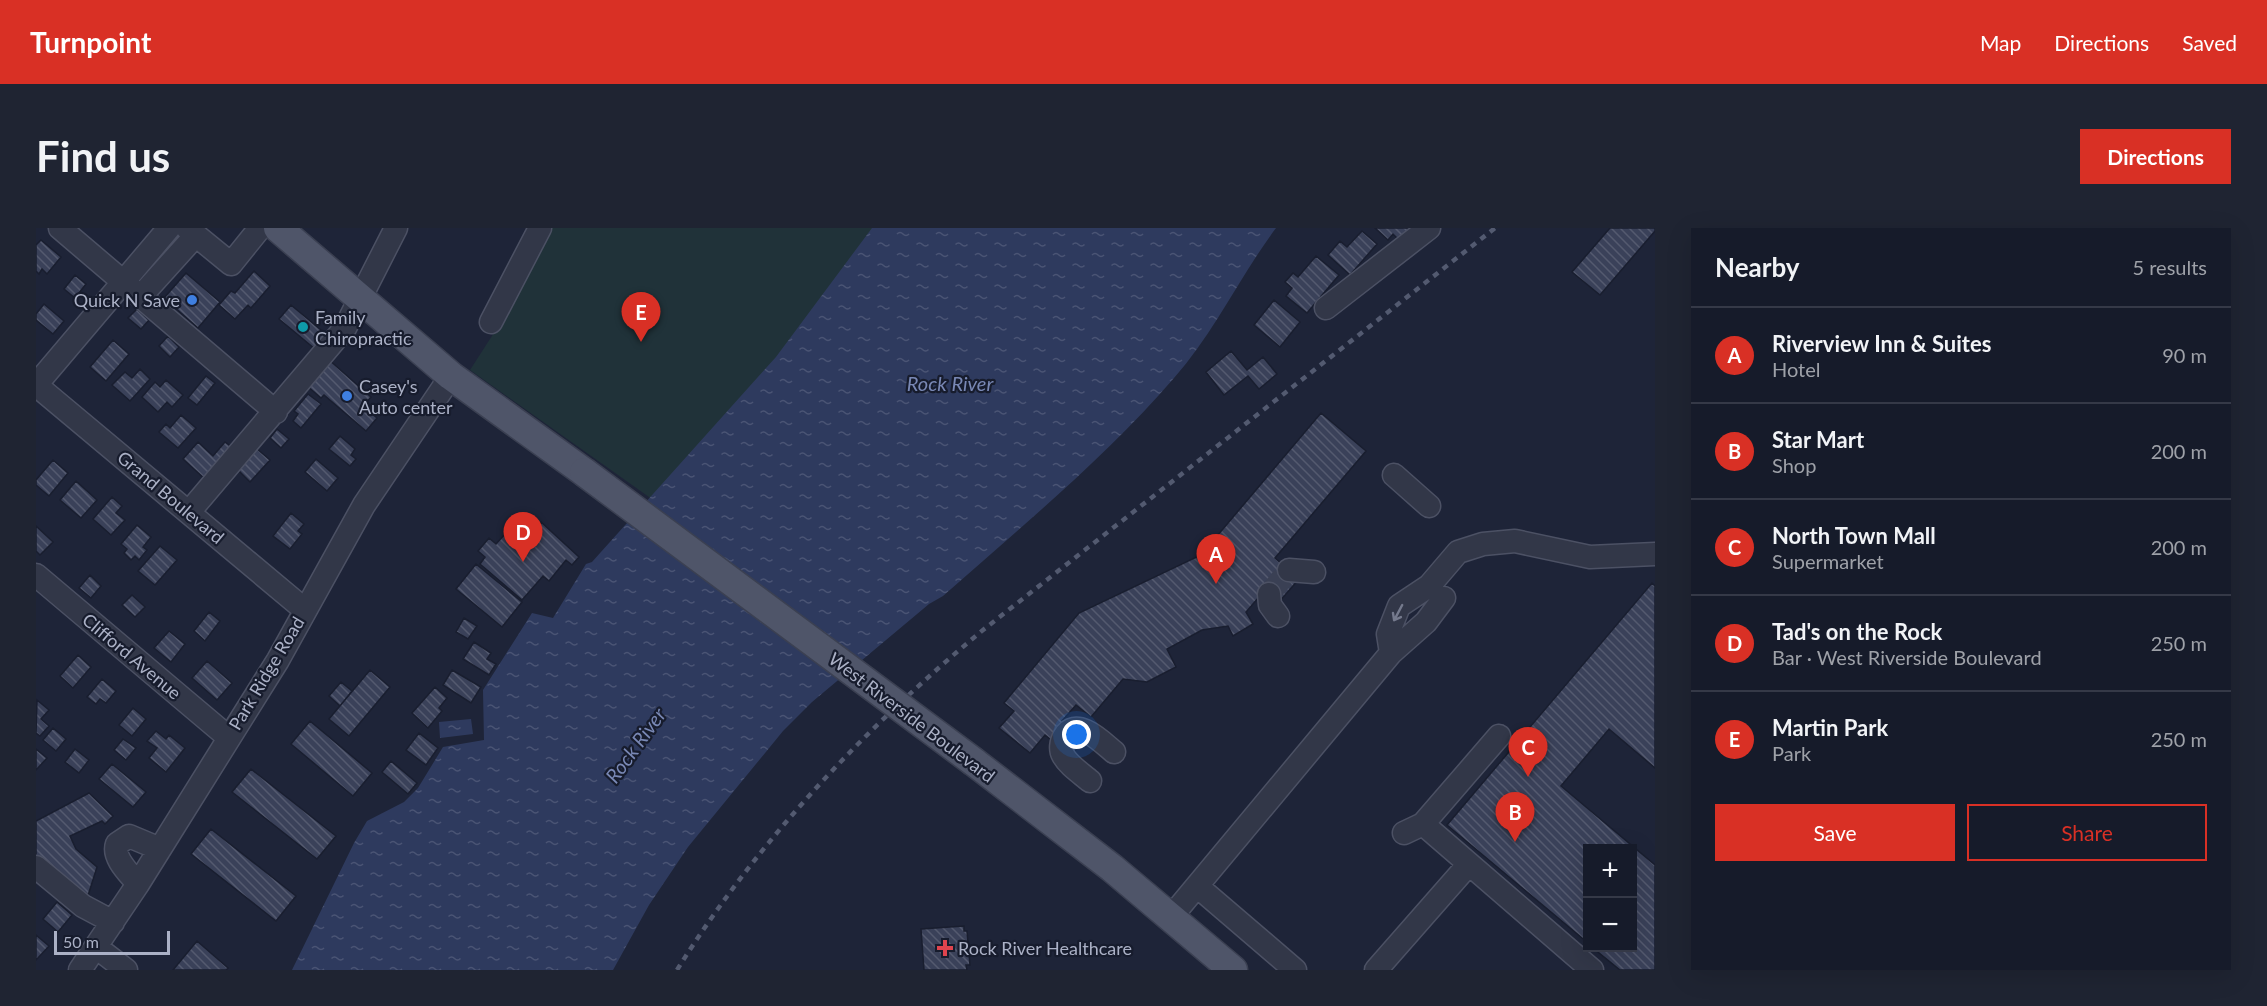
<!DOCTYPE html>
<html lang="en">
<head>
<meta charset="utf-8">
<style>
  :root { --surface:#161b2a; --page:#1f2432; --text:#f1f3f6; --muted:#9ea1a8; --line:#353947; --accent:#d93025 }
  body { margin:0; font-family:Lato,sans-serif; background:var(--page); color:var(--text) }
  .controls { position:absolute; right:18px; bottom:18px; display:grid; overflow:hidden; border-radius:0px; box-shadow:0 6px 24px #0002 }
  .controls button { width:54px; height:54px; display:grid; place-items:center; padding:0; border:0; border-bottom:2px solid var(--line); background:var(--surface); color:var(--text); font:30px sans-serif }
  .scale { position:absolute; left:18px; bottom:15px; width:116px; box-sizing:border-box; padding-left:6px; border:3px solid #abb1c6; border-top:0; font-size:16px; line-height:21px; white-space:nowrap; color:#abb1c6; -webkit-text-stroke:4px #171c2d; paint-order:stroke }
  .you { position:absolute; left:1041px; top:507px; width:21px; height:21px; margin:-15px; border:4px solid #fff; border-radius:50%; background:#1a73e8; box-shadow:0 0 0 9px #1a73e833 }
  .badge { display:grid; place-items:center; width:39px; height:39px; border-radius:50%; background:var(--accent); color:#fff; font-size:20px; font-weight:700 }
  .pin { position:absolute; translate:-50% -50px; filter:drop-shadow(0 2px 3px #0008) }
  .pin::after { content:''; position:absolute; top:32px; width:21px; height:18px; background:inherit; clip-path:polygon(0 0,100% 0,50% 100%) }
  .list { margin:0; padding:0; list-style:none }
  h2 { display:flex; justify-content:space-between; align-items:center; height:78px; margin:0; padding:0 24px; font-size:26px }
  h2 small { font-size:20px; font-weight:400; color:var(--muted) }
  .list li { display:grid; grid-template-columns:39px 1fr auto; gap:18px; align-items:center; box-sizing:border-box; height:96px; padding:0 24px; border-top:2px solid var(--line) }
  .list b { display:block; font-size:22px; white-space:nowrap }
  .list p { margin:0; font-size:20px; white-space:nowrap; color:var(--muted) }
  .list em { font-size:20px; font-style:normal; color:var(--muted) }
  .actions { display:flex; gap:12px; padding:18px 24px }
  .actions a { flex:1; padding:14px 0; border:2px solid var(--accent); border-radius:0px; text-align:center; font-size:21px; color:var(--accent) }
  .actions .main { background:var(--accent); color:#fff }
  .map { position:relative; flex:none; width:1619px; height:742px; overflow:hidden; border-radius:0px }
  header { display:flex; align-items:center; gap:36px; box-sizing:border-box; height:84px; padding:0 30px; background:var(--accent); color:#fff }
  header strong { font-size:28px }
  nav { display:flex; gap:33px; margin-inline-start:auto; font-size:21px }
  .intro { display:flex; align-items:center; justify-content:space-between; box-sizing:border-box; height:144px; padding:0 36px }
  h1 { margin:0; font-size:42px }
  .button { padding:15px 27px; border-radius:0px; background:var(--accent); color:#fff; font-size:21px; font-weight:700 }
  main { display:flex; gap:36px; padding:0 36px }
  aside { flex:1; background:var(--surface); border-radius:0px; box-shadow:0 6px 24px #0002 }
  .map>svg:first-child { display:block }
  .green { fill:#203239 }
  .water { fill:url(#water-ripples) }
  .building { fill:url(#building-back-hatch); stroke:#191e2f; stroke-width:1.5 }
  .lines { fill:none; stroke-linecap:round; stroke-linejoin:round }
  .minor-tunnel { stroke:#3a4054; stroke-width:22; stroke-dasharray:22 11; stroke-linecap:butt }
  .minor-casing { stroke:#4c5164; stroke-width:25 }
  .major-casing { stroke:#3b4052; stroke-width:31 }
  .minor { stroke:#323748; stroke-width:22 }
  .major { stroke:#4f5569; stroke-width:28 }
  .rail { stroke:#535a70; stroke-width:4.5; stroke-dasharray:6 6; stroke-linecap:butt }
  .major-bridge-casing { stroke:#3b4052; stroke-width:31; stroke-linecap:butt }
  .major-bridge { stroke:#4f5569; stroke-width:28 }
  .oneway { stroke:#757a8d }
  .shop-dot { fill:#3f7fe0; stroke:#171c2d; stroke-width:2 }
  .culture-dot { fill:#0f9aa8; stroke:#171c2d; stroke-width:2 }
  .health-dot { fill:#e0444e; stroke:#171c2d; stroke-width:2 }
  .labels { text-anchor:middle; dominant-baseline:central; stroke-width:4.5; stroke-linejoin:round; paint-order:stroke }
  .poi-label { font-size:18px; fill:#abb1c6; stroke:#171c2d; text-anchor:start }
  .street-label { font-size:18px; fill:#abb1c6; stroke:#171c2d }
  .water-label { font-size:20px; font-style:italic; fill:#7988b5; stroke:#171c2d }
</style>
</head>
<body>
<header>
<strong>Turnpoint</strong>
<nav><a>Map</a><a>Directions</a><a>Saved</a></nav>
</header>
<div class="intro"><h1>Find us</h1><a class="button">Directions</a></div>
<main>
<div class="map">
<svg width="1619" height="742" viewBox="0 0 1619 742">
  <defs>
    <pattern id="water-ripples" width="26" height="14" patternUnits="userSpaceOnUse" patternTransform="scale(1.5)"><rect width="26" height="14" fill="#2e3a5e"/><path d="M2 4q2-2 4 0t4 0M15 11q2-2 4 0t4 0" fill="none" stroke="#4a5474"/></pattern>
    <pattern id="building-back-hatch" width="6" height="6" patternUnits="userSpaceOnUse" patternTransform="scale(1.5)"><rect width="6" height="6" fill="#3a4159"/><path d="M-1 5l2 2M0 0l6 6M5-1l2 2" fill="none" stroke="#545a6f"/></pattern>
  </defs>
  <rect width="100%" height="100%" fill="#1e2438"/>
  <path class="green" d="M511,0H846L816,41L620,274L434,142L470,86Z"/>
  <path class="water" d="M836,0H1240C1204,48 1178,105 1138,150C1069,230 986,298 907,368L893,376L776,474L747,503L652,619L613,677L577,742H256L318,615L331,593L368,574L382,560L407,519L448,512L447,462L496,385L517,390L550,336L556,334L740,129Z
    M435,491L437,506L404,510L403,494Z"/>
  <path class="building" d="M1339,0H1374L1363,12L1357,6L1352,12Z
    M1574,0H1619V3L1564,67L1536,44Z
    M1326,3L1341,16L1314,47L1292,27L1304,13L1311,19Z
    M5,12L25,29L11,46L6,41L3,46L0,43V17Z
    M1280,28L1303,47L1271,85L1250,68L1256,60L1249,54L1257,45L1262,49Z
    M218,43L234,58L215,80L212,77L199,91L183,77L195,63L199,65Z
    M150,45L184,74L162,100L128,70Z
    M39,47L50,56L39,70L28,61Z
    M1238,72L1264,94L1244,119L1218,97Z
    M8,76L28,93L17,106L0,92V86Z
    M255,77L291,107L279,121L243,91Z
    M101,81L113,92L105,101L92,90Z
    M132,108L143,119L134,129L123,118Z
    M77,112L93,126L70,153L54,139Z
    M1195,123L1211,142L1227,129L1241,146L1223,161L1212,148L1188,167L1170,144Z
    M292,131L335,169L327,178L341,190L330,203L288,167L285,170L270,157Z
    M104,141L114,151L94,173L76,157L89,144L96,150Z
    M170,148L179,155L161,177L152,170Z
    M130,152L147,167L136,179L131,174L122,184L106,169L119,154L124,159Z
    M272,166L285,176L265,200L257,193L262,186L258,183Z
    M1285,185L1330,223L1239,330L1263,351L1243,374L1229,362L1210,384L1217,396L1197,408L1192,398L1166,402L1131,421L1140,439L1111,454L1087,451L1055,489L1040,477L1026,493L1049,511L1035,528L1009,507L994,525L963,500L978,483L968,475L1043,385L1165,327Z
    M145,187L160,200L142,220L123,204L130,196L134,200Z
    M241,201L253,211L245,220L234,210Z
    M304,208L319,221L315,227L320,231L314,238L293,221Z
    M162,214L177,228L189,214L197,220L170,252L147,231Z
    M220,220L234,232L214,254L201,241Z
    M280,231L302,250L291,263L269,244Z
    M17,232L32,245L13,268L0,257V252Z
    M40,253L61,272L45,290L24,272Z
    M76,269L86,278L80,285L89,292L75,307L57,291Z
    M255,285L268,296L262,303L266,306L254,321L237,308Z
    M505,294L543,329L536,337L530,332L513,353L507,348L486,372L444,336L449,329L442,323L453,310L460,316L471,304L487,317Z
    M101,297L115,309L107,319L111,322L103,332L99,328L95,332L88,325L91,321L85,316Z
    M0,298L17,314L4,327L0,323Z
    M124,318L141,332L119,357L102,343Z
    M440,336L486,374L466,399L420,361Z
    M54,347L65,358L55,370L43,360Z
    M1616,355L1619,358V540L1573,501L1525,558L1619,637V742H1584L1557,720H1596V620H1552V715L1411,597Z
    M96,367L109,379L99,389L86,377Z
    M173,384L184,393L169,413L158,403Z
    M428,390L441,398L432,411L420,404Z
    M133,403L149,416L135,434L118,420Z
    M438,414L455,425L451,431L460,436L453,447L427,431Z
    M42,427L55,439L37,460L24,448Z
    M171,433L196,455L181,472L156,450Z
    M334,442L354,459L313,508L293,491Z
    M416,442L445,459L435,475L407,457Z
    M66,451L80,463L70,475L64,471L60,476L51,469Z
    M305,454L316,463L304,478L293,468Z
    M399,459L411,470L403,480L406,483L392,500L376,485Z
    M1,472L13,482L5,491L13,498L4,508L0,505Z
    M97,480L110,491L96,508L83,497Z
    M274,493L336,545L317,568L255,516Z
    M17,500L30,511L20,523L7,512Z
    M120,503L130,511L133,507L149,520L130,544L113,530L121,520L111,513Z
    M383,505L402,520L390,537L370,522Z
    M87,511L100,520L90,532L78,522Z
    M0,521L11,530L0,542Z
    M39,521L53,532L43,545L29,534Z
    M355,533L381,555L372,566L346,544Z
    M76,536L110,564L97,579L63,551Z
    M215,541L300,608L281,631L196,564Z
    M53,565L77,588L69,596L66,593L34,608L40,621L61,639L50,674L0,632V593Z
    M175,601L260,668L240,693L155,626Z
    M21,674L36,687L22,704L7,691Z
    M928,698V703H931L934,737H930L931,742H888L885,701Z
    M0,707L13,718L0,732Z
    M161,713L192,740L190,742H137Z"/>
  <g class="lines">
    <path class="minor-tunnel" d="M1233,366L1253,342"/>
    <g class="minor-casing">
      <path id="minor" d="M24,0L240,184
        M151,0L195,36L224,0
        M105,68L160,7
        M1290,80L1393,0
        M455,94L504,0
        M0,157L269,382
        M0,157L133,0
        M1358,247L1393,278
        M153,284L309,100L360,0
        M1253,342L1278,344
        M0,347L192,509
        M1233,366L1234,377L1242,388
        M1355,425L1352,406L1363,378L1393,358L1422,324L1447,316L1479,313L1554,329L1619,326
        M1054,553C1046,546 1032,537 1027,527C1024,522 1025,514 1028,509C1040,487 1067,515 1078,524
        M1387,596L1556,742
        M1368,605L1387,596L1463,508
        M0,639L47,678L77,694
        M102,656C94,646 76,630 81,616L93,608L124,621
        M1161,658L1259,742
        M1135,689L1355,425L1390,394L1408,370
        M60,719L90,742
        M44,742L102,656L242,432L328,277L415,148
        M1340,742L1433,636"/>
    </g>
    <g class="major-casing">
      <path id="major" d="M242,0L415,148L548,244
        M938,534L1076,640L1197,742"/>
    </g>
    <use href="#minor" class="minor"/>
    <use href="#major" class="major"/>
    <path class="rail" d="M641,742C722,612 830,499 947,402L1459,0"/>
    <g class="major-bridge-casing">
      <path id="major-bridge" d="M548,244L938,534"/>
    </g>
    <use href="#major-bridge" class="major-bridge"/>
  </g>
  <defs><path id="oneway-shaft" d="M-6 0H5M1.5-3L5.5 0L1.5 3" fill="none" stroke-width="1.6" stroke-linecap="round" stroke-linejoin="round" transform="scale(1.5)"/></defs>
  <use class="oneway" href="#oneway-shaft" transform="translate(1362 385) rotate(118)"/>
  <g class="shop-dot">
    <circle cx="156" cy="72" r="6"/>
    <circle cx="311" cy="168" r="6"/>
  </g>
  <circle class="culture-dot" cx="267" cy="99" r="6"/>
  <path class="health-dot" d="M906 711h6v6h6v6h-6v6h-6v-6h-6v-6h6z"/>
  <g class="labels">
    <g class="poi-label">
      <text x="144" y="72" text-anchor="end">Quick N Save</text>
      <text x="279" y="89">Family<tspan x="279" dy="21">Chiropractic</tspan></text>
      <text x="323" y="158">Casey's<tspan x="323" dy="21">Auto center</tspan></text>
      <text x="922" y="720">Rock River Healthcare</text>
    </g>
    <g class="street-label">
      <text transform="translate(135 269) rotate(40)">Grand Boulevard</text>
      <text transform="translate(96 428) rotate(40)">Clifford Avenue</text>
      <text transform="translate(230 445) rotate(-59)">Park Ridge Road</text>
      <text transform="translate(876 489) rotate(37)">West Riverside Boulevard</text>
    </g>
    <g class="water-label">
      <text x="914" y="155">Rock River</text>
      <text transform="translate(599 517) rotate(-54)">Rock River</text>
    </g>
  </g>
</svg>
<div class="controls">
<button>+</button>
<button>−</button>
</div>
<div class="scale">50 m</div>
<div class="you"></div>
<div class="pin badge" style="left:1180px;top:356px">A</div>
<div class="pin badge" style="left:1479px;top:614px">B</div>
<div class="pin badge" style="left:1492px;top:549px">C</div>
<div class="pin badge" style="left:487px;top:334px">D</div>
<div class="pin badge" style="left:605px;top:114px">E</div>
</div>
<aside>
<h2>Nearby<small>5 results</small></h2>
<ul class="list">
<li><span class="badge">A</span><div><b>Riverview Inn &amp; Suites</b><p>Hotel</p></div><em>90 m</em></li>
<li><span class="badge">B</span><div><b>Star Mart</b><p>Shop</p></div><em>200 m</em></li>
<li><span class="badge">C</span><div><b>North Town Mall</b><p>Supermarket</p></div><em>200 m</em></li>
<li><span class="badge">D</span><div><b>Tad's on the Rock</b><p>Bar · West Riverside Boulevard</p></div><em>250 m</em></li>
<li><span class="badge">E</span><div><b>Martin Park</b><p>Park</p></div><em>250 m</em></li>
</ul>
<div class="actions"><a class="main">Save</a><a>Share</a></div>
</aside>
</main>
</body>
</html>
